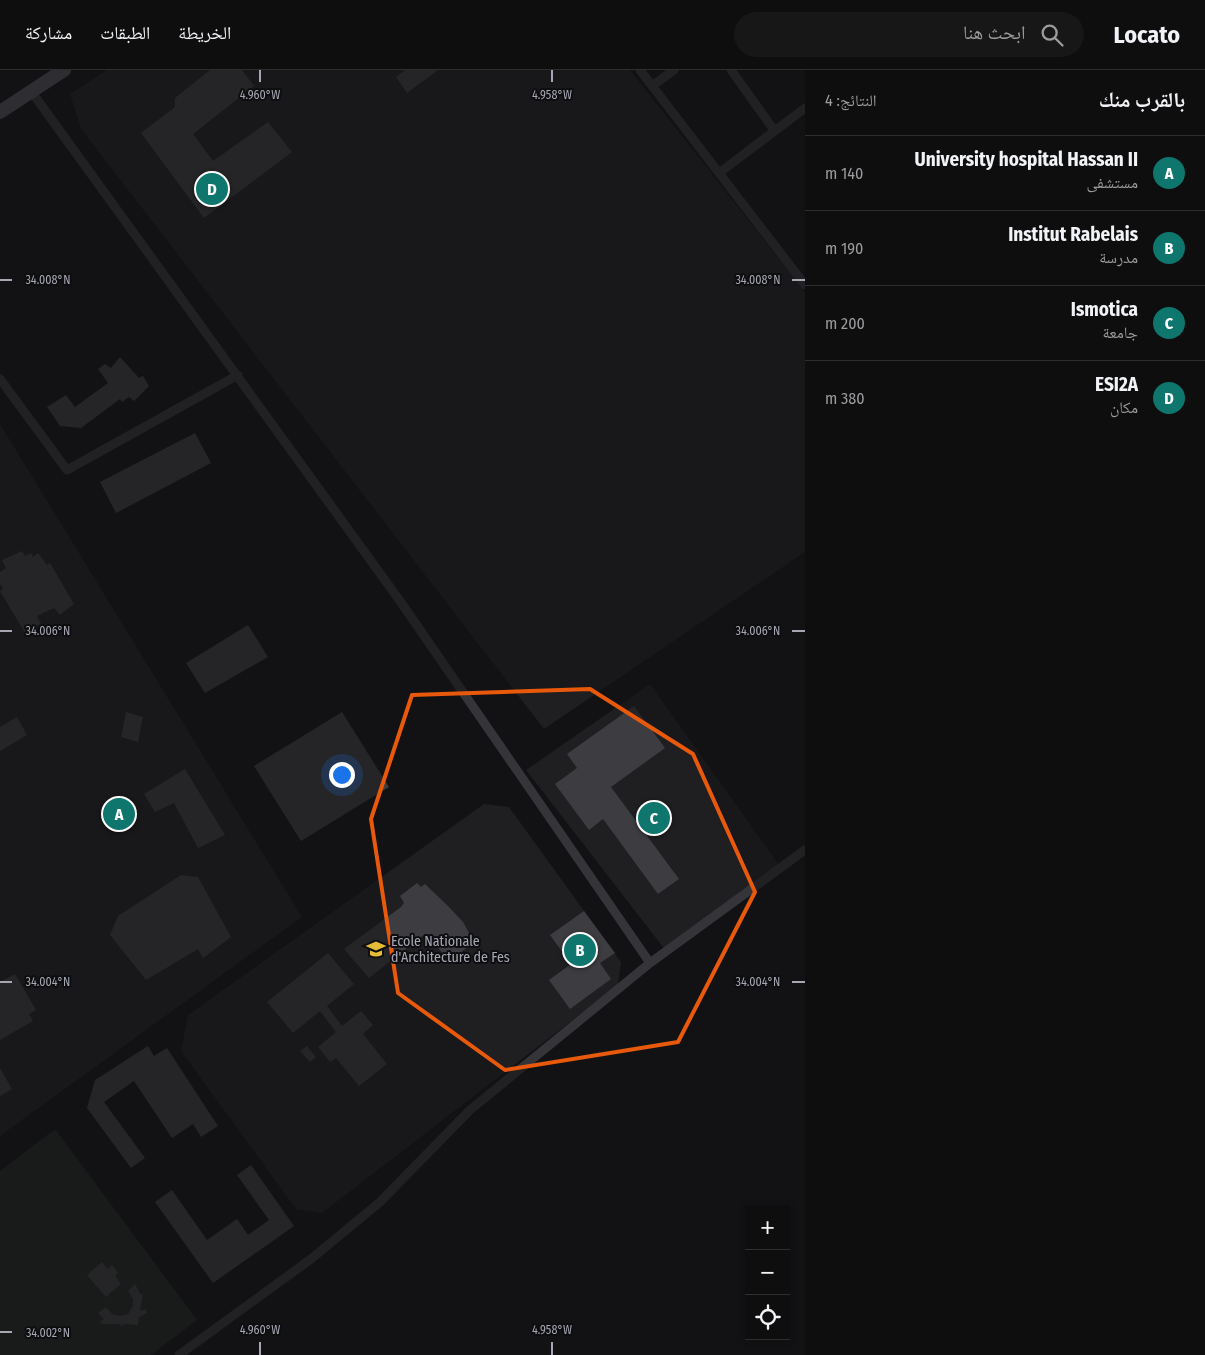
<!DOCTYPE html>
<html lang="ar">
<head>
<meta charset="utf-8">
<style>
  :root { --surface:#0e0e0f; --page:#171718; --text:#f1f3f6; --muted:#9b9c9e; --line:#2e2e2f; --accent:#0f766e }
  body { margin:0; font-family:"Fira Sans Condensed","Noto Naskh Arabic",sans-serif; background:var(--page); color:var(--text); direction:rtl }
  .controls { position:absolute; right:15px; bottom:15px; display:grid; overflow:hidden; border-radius:0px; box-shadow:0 2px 8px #0003 }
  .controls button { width:45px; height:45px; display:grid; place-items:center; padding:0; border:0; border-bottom:1px solid var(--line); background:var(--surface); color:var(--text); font:25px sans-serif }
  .you { position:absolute; left:341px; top:704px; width:18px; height:18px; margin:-12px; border:4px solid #fff; border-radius:50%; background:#1a73e8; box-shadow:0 0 0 8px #1a73e833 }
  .badge { display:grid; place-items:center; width:32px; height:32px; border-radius:50%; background:var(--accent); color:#fff; font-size:16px; font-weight:700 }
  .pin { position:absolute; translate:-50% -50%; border:2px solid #fff; box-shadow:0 1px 5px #0006 }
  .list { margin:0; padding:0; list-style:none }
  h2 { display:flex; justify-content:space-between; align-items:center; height:65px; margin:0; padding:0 20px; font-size:21px }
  h2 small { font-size:16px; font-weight:400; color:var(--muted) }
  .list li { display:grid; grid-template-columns:32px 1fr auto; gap:15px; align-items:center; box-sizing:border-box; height:75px; padding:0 20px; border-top:1px solid var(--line) }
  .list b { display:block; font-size:19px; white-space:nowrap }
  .list p { margin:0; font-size:16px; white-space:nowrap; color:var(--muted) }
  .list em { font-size:16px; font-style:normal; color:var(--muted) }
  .icon { flex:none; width:28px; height:28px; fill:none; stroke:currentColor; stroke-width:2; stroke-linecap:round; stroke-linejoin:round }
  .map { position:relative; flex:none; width:805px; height:1285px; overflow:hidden; direction:ltr }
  header { display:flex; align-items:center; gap:30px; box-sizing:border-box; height:70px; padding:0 25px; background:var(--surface); border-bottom:1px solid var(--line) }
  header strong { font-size:24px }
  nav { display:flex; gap:28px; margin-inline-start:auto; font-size:18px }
  .search { width:350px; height:45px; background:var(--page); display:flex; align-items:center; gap:12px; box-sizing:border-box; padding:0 18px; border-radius:28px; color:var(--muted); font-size:19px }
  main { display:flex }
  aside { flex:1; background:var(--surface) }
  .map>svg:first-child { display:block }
  .built { fill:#1f1e21 }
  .green { fill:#1f2620 }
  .building { fill:#3d3d41 }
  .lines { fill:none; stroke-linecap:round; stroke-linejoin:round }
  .minor { stroke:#343439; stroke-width:9 }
  .primary { stroke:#505157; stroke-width:14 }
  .marked { fill:none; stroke:#e8590c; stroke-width:4; stroke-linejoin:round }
  .ticks { fill:none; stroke:#a5a8b3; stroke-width:2 }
  .labels { text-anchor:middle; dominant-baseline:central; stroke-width:4; stroke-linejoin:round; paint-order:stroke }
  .poi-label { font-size:14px; fill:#a5a8b3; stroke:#0e0d0f; text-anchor:start }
  .ticks-label { font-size:12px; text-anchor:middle; fill:#a5a8b3; stroke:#0e0d0f; stroke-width:4; stroke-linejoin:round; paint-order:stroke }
</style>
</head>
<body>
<header>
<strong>Locato</strong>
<div class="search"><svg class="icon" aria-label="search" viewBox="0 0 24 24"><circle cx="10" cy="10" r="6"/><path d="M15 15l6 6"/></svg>ابحث هنا</div>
<nav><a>الخريطة</a><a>الطبقات</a><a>مشاركة</a></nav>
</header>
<main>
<aside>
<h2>بالقرب منك<small>النتائج: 4</small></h2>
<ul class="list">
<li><span class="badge">A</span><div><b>University hospital Hassan II</b><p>مستشفى</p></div><em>140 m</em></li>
<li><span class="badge">B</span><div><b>Institut Rabelais</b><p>مدرسة</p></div><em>190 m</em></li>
<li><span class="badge">C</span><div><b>Ismotica</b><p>جامعة</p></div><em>200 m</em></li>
<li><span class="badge">D</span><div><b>ESI2A</b><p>مكان</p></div><em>380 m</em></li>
</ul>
</aside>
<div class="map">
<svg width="805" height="1285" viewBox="0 0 805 1285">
  <rect width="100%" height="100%" fill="#121214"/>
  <path class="built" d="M107,0H630L805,222V482L544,659L81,59L70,24Z
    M0,354L302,847L0,1066Z
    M650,614L779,795L666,881L526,700Z
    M484,734L509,737L621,892L618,915L322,1143L296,1139L181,981L188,945Z"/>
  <path class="green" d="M55,1059L197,1250L151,1285H0V1101Z"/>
  <path class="building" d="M210,0H242L254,16L193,64L213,91L268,52L292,82L204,148L141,63L175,37V28Z
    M405,0H438L407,23L396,7Z
    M120,287L139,308L143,306L149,316L134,331L129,327L122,332L120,329L81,358L60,356L47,337L66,325L75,337L108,313L98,299L105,294L111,298Z
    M195,363L211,393L116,443L100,412Z
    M22,481L25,486L31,483L33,487L38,483L47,495L50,493L74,534L60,545L54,538L37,546L41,554L25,563L0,521L3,519L0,513V502L6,498L2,490Z
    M248,555L268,587L205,623L186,593Z
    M634,636L665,678L611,717L679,809L658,824L603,749L589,760L555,714L577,698L567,684Z
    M126,642L143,647L138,672L121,667Z
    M342,642L389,717L301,771L254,696Z
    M17,647L27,665L0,681V657Z
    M185,699L225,765L198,778L174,733L155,742L144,724Z
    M181,805L198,807L231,867L203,888L198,879L146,910L110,865L118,846Z
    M417,813L421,817L425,814L447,835L463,852L474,872L450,891L425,864L369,908L344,879L401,837L404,833L400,826Z
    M584,841L615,883L600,893L611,909L570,939L549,910L571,894L550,865Z
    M328,883L354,914L327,936L342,956L361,941L373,955L363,964L387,994L359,1016L336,988L330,992L318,977L336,962L320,941L293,963L267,932Z
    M15,904L36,940L29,944L33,951L0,970V912Z
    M148,976L154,986L167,978L218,1056L201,1067L193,1054L172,1068L134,1011L104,1032L145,1088L131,1098L87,1038L95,1010Z
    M307,976L316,987L310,992L300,981Z
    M0,998L12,1019L0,1026Z
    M251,1095L294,1156L213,1213L155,1132L172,1120L207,1170L237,1149L248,1165L269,1150L237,1105Z
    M102,1192L108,1199L112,1195L118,1203L115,1206L121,1214L106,1227L87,1205Z
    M135,1214L141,1225L143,1223L140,1241L145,1239L147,1243L139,1247L138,1255L125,1254L119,1257L121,1254H101L100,1251L104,1250L98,1243L106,1237L112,1244L119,1246L128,1244L133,1236V1229L128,1221Z"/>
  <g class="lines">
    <path class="minor" d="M640,0L805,215
      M731,0L774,60
      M652,16L674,0
      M31,21L400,531L650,893
      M719,103L805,38
      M0,309L67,400L238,305
      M179,1285L311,1189L380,1132L470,1040L650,893L805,780"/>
    <path class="primary" d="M0,42L64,0"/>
  </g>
  <path d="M0 0H805V1285H0ZM590,619L693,684L755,822L678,972L505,1000L398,923L371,749L412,625Z" fill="#121214" fill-opacity=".55" fill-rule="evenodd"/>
  <path class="marked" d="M590,619L693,684L755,822L678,972L505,1000L398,923L371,749L412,625Z"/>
  <path class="ticks" d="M260,0V12M552,0V12M0,210H12M792,210H805M0,561H12M792,561H805M0,912H12M792,912H805M0,1262H12M260,1272V1285M552,1272V1285"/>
  <defs>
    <g id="university-bare" transform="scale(1.5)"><path d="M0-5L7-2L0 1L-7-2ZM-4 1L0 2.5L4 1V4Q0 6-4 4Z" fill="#e6bd38" stroke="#0e0d0f" stroke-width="2.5" paint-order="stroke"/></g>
  </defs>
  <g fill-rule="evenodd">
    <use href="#university-bare" x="376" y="879"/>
  </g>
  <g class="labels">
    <g class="poi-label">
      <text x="391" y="871">Ecole Nationale<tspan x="391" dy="16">d'Architecture de Fes</tspan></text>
    </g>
  </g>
  <g class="ticks-label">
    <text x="260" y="29">4.960°W</text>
    <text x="552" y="29">4.958°W</text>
    <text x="48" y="214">34.008°N</text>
    <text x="758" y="214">34.008°N</text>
    <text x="48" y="565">34.006°N</text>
    <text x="758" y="565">34.006°N</text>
    <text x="48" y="916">34.004°N</text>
    <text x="758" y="916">34.004°N</text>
    <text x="260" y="1264">4.960°W</text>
    <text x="552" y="1264">4.958°W</text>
    <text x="48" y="1267">34.002°N</text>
  </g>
</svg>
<div class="controls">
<button>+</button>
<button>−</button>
<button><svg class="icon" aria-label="locate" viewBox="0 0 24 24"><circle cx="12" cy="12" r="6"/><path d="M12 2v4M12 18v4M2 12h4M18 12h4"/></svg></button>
</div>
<div class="you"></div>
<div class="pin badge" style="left:119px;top:744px">A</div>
<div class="pin badge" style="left:580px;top:880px">B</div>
<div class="pin badge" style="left:654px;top:748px">C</div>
<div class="pin badge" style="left:212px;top:119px">D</div>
</div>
</main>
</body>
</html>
